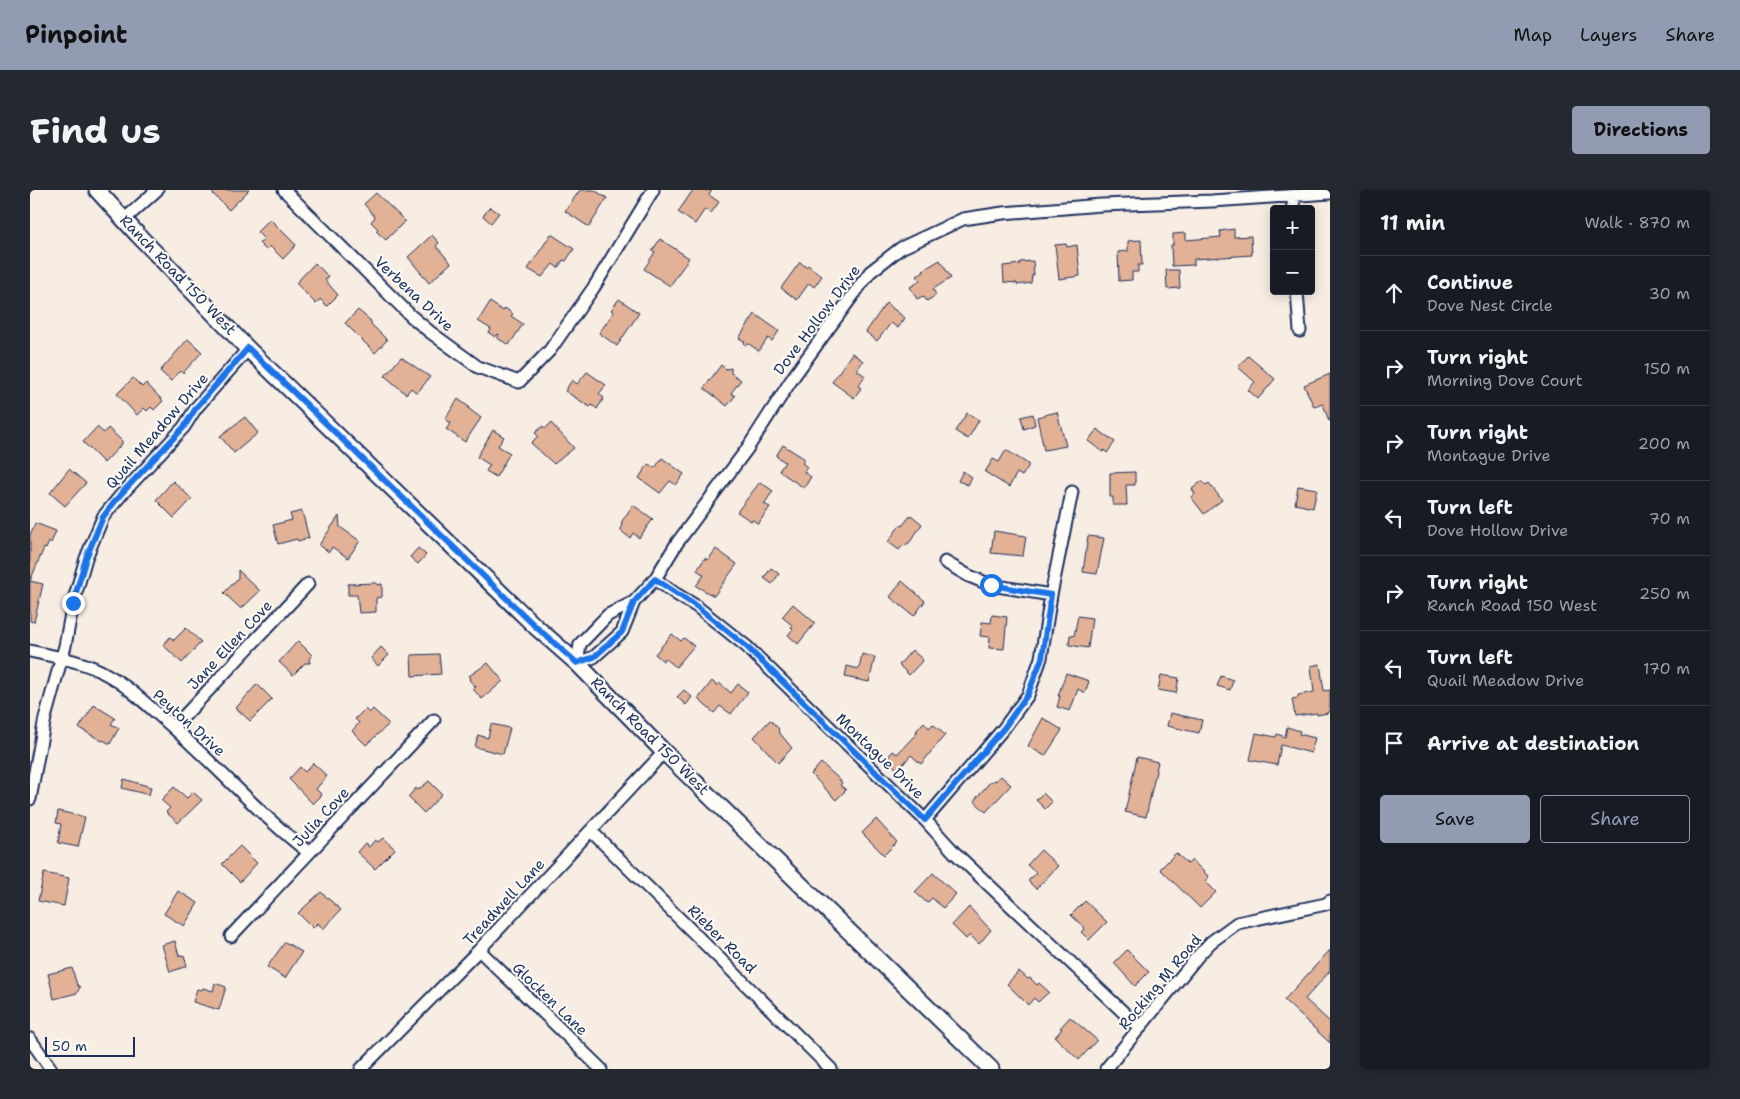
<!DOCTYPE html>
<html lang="en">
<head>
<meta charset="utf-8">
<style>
  :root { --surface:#171b24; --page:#242831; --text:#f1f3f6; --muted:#9ea1a6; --line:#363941; --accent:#919bb2 }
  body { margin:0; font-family:"Shantell Sans",sans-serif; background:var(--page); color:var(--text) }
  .controls { position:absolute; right:15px; top:15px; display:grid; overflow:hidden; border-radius:5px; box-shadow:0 2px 12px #0003 }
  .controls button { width:45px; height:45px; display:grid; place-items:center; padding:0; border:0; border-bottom:1px solid var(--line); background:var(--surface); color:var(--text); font:25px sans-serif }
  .scale { position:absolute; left:15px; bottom:12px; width:90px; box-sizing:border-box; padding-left:5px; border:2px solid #1b2f5e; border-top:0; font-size:14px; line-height:18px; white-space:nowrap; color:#1b2f5e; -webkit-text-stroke:4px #fdfcf7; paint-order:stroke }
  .stop { position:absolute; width:15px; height:15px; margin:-11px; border:4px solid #1a73e8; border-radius:50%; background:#fff }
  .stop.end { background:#1a73e8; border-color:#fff; box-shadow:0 1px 5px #0008 }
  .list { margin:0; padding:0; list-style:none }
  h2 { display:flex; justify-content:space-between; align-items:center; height:65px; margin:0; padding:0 20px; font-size:21px }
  h2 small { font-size:16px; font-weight:400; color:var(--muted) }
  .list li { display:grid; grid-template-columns:32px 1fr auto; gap:15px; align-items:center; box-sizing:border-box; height:75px; padding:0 20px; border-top:1px solid var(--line) }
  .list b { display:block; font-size:19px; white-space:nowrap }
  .list p { margin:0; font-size:16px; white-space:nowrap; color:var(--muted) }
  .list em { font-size:16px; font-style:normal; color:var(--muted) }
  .actions { display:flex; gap:10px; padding:15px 20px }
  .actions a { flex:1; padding:11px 0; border:1px solid var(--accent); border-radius:5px; text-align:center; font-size:18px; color:var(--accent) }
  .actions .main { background:var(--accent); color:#111 }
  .icon { flex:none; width:28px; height:28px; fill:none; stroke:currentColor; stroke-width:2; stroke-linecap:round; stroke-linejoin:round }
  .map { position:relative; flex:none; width:1300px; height:879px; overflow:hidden; border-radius:5px }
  header { display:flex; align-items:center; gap:30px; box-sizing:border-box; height:70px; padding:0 25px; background:var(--accent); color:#111 }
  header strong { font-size:24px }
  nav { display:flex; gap:28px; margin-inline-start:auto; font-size:18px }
  .intro { display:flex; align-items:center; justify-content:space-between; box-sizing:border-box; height:120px; padding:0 30px }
  h1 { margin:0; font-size:35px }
  .button { padding:12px 22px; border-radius:5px; background:var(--accent); color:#111; font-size:18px; font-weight:700 }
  main { display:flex; gap:30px; padding:0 30px }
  aside { flex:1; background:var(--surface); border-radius:5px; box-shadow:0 2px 12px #0003 }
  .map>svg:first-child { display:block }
  .building { fill:#e3b195; stroke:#1b2f5e }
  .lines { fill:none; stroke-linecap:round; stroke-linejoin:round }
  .street-casing { stroke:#1b2f5e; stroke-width:15 }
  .secondary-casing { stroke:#1b2f5e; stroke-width:19 }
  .street { stroke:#fdfcf7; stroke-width:11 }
  .secondary { stroke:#fdfcf7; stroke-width:15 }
  .route { stroke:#1a73e8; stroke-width:6 }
  .labels { text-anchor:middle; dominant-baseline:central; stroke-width:4; stroke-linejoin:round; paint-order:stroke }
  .street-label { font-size:15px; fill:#1b2f5e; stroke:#fdfcf7 }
</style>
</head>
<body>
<header>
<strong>Pinpoint</strong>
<nav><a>Map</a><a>Layers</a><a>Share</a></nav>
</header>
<div class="intro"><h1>Find us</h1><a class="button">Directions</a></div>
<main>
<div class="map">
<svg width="1300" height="879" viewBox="0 0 1300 879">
  <rect width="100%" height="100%" fill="#f8ede3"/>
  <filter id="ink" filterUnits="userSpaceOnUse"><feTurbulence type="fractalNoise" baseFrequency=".02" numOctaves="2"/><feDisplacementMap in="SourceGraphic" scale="10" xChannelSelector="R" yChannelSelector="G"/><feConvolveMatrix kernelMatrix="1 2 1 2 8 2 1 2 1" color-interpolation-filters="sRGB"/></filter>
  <g filter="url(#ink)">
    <path class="building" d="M179,0H219L199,20Z
      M550,0H564L577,8L559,37L535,21Z
      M663,0H682L679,5L689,12L681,23L675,19L665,34L648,22Z
      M346,3L375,31L356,50L346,41L348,39L341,32L345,27L334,14Z
      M460,17L469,23L461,33L453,26Z
      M240,29L266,55L253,69L240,56L236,60L229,53L234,49L227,42Z
      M1204,39V47L1221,46L1222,65L1164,69V75L1142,76L1141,55H1143V44L1156,43V50L1191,47L1190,41Z
      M521,44L544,59L536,71L533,70L528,78L523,74L512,87L498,79Z
      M402,45L409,53L406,56L421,73L399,93L378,67Z
      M630,49L659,68L640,96L614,79L625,62L622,61Z
      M1111,50L1112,75H1108V82H1102V90L1089,91L1088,62L1098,61V51Z
      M1036,54L1037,57L1047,55L1050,86L1029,89L1025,55Z
      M910,70L921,88L903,99L906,105L897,111L893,106L887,109L880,97L890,91L887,86L894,82L893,80Z
      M1003,71L1004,85H1002L1001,93L987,95V93L974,92L973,76L990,74V72Z
      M770,72L776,77L778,75L792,86L784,97L779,93L767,110L751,98Z
      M285,73L299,87L295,90L308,105L297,116L290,109L286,114L266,93Z
      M1136,80H1149L1150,98L1137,99Z
      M589,109L609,123L587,156L569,143L584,122L581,120Z
      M460,112L473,121L475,118L483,124L481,126L493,134L479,155L467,148L469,145L468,144L465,147L459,143L461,139L448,131Z
      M856,113L875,128L868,138L861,133L847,151L836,142Z
      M328,120L341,131V134L357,150L345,163L315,133Z
      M725,124L749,141L742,151L738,148L729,161L719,154L715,155L714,151L709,148Z
      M158,149L172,162L153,183L150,181L141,191L130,181Z
      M822,163L833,171L827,180L835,186L828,196L831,198L824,208L802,192Z
      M1218,166L1245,189L1228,209L1218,200L1225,192L1208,177Z
      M371,167L400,187L387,203L381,198L376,204L355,186Z
      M691,175L696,179L701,178V183L711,190L701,203L705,206L697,216L674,198Z
      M557,182L576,195L569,204L574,208L567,219L562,215L560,217L535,201L542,190L547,194Z
      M1300,184V231H1299L1293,214L1284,217L1274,195Z
      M103,188L112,197L116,193L133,211L124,220L121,217L117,221L114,218L107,225L87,204Z
      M428,209L439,217L438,218L451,228L435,252L416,239L421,233L415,229Z
      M1027,222L1036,256L1014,260L1007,227Z
      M937,223L949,230L938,249L925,241Z
      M1003,224L1005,235L994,239L991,227Z
      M215,227L228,243L204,263L190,246Z
      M521,233L544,258L524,274L501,253L508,246L505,243L513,236L515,239Z
      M67,237L74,243L78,238L92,251V254L74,273L53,252Z
      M1067,239L1085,252L1077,263L1074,260L1073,262L1058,251Z
      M463,240L474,247L468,256L480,263L466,287L456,281L460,275L447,267Z
      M753,255L775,269L772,273L777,277L774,282L781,287L774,298L749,281L755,272L746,266Z
      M976,260L998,274V277L992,286L987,283L979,297L955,282L963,269L969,272Z
      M632,268L654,284L646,295L640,291L630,303L609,288L618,274L625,278Z
      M39,279L56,293L35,316L20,303Z
      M933,281L942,287L938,295L928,291Z
      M1105,282V295H1096L1097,315H1083V307H1080V283Z
      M143,291L162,309L144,328L126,310Z
      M1172,291L1176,295L1179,293L1192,310L1174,324L1161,307L1165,304L1162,299Z
      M730,292L743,301L734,314L740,317L728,334L723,330L721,331L707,322Z
      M1268,296L1287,299L1283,318L1265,314Z
      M603,315L623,329L609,348L603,343L600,348L591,341L592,331Z
      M272,321L279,348L268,351L267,349L248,354L243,335L262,330L260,324Z
      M881,325L892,334L880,352L874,356L873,355L869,360L858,352L870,335L872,336Z
      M309,326L310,337L330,351L318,368L302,357L299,362L289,355Z
      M5,333L26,341L21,353L19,352L16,359L14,358L0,391L13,394L4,432L0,431V345Z
      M964,341L996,346L993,366L961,363Z
      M1058,346L1074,348L1067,384L1053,382Z
      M388,358L396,365L388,374L380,367Z
      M686,359L707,374L684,406L666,396L674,385L667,380L675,368L678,370Z
      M741,378L749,384L742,394L734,388Z
      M208,380L230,401L211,419L194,403L208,388Z
      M872,391L895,411L884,426L860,407Z
      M347,393V395L352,394V407L346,408V422L329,423L327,405H318V394Z
      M763,414L785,433L768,454L758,445L763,439L761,437L762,435L752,427Z
      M962,425L977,427L974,459L959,458L960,447L950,446L952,432L961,433Z
      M1048,426L1062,428L1058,458L1039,455L1040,445L1044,446Z
      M156,438L171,452L152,473L133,455L140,447L144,450Z
      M642,444L651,451L654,448L664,456L646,477L635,468L633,471L625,464Z
      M268,451L282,465L279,469L280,473H275L263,485L249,472Z
      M351,457L359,465L348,476L341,468Z
      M882,460L893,470L879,485L869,475Z
      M409,464L411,484L382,486L381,465Z
      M832,464L845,467L839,492L815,487L817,476L829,479Z
      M458,473L473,491L452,509L443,499L446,497L439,490L441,488L439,486Z
      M1290,474L1294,501L1300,500V521H1298V523L1287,525V523L1265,526L1262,509L1268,508V505L1284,502L1281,476Z
      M1036,483L1059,491L1055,503L1048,499L1040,521L1027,517L1030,506H1028Z
      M1131,485L1149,488L1146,503L1128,500Z
      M1191,486L1203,490L1200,500L1187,496Z
      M682,491L687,496L689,493L701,503L708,494L718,502L701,524L690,516L684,523L668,509Z
      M227,494L242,509L220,531L206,518Z
      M654,500L662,507L656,515L647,507Z
      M64,515L85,528L81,534L89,538L80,554L73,550L72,551L49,538Z
      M335,519L339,523L343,519L359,534L336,555L322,541L329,533L325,529Z
      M1140,523L1172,530L1169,543L1137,536Z
      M1013,528L1032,540L1015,566L998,556Z
      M740,530L749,539L748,541L762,558L748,573L724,547Z
      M894,532L899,538L903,534L915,545L891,574L881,565L868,580L856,569L863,561L867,564L888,542L886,541Z
      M461,534L480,538L473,564L445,557L448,545L458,548Z
      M1257,537L1270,541L1269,544L1285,548L1281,563L1251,555L1247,575L1220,570L1226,543L1246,547L1247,544L1255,547Z
      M1107,567L1128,572L1116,627L1095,622Z
      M283,573L297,586L286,599L292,605L283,614L259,589L270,577L275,582Z
      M791,573L808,588L812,593L810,595L816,600L806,610L781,584Z
      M971,586L981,595L956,622L944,611L959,593L964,590L965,591Z
      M94,589L121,597L119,605L92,598Z
      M399,591L412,604L394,623L378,607L386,598L388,600Z
      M144,597L157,608L163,602L172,610L148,633L136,622L140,618L131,610Z
      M1013,603L1022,612L1015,619L1006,610Z
      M28,621L55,627L48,657L28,653L31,634L26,633Z
      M846,629L867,652L854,665L832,643Z
      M353,648L365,659L345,679L327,662L335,653L339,657L345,650L348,652Z
      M210,656L227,673L210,692L192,674Z
      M1011,660L1028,676L1006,699L998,691L1006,683L997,675Z
      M1146,663L1158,674L1162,670L1179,687L1175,691L1186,702L1170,718L1130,679Z
      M14,683L39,688L34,716L8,711Z
      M903,683L926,704L913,718L902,708L897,713L885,702Z
      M148,701L168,713L154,736L134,724Z
      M291,702L311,720L293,739L288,733L283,738L268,723Z
      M1055,711L1077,732L1059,750L1051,742L1055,738L1041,725Z
      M939,717L961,740L949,754L940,745L936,749L922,735Z
      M145,751L149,766L154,765L157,776L140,782L132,755Z
      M255,752L272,762L255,788L237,777Z
      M1097,760L1119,782L1105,796L1084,773Z
      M1300,760V781L1275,809L1300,832V853L1254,810Z
      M42,778L47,795L50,797L47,803L24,809L18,784Z
      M989,781L998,789L1000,788L1007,795L1009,793L1019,802L1008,812L1004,808L998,815L977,794Z
      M185,793L196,797L189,820L163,812L167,799L172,800L173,798L183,801Z
      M1040,827L1067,850L1049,870L1025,847L1032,839L1030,838Z"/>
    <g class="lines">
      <g class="street-casing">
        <path id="street" d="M254,0L381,126L400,142L448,177L489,192L520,160L564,97L623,0
          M1262,19L1265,6
          M95,29L127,0
          M1267,101L1270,141
          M915,372L939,386L961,395L1021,405
          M625,389L646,404L666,416L716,456L895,630L924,662L1110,838
          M604,412L578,425L550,454L547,473L564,467L592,442L604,412L625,389L647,353L717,259L764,186L801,135L840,82L871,58L933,29L973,23L1071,15L1182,11L1300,3
          M0,461C25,467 54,471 76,484C96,495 113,511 130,526C181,569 225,621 278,662
          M144,537L278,394
          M0,609L15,528L35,456L43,413L56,368L73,327L91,305L154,237L166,218L218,159
          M895,630L974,538L998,505L1011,468L1021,405L1042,302
          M561,641L801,879
          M201,746L404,530
          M449,760L571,879
          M0,849L21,879
          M331,879L449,760L634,562
          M1076,879L1167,767L1181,752L1207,733L1296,714L1300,711"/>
      </g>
      <g class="secondary-casing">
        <path id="secondary" d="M67,0L108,45L218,159L506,437L547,473L634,562L961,879"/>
      </g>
      <use href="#street" class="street"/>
      <use href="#secondary" class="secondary"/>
    </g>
  </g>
  <g class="lines" filter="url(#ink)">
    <path class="route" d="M43,413L56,368L73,327L90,305L154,237L166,218L218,158L506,437L547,473L564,467L592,442L604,412L625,389L666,416L716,456L895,630L974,538L998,504L1012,468L1021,405L961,395"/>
  </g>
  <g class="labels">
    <g class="street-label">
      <text transform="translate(148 85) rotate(46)">Ranch Road 150 West</text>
      <text transform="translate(384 104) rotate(43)">Verbena Drive</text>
      <text transform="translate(787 130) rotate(-53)">Dove Hollow Drive</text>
      <text transform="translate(127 241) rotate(-49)">Quail Meadow Drive</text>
      <text transform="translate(200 455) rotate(-47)">Jane Ellen Cove</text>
      <text transform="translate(159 533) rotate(42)">Peyton Drive</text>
      <text transform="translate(620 546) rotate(45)">Ranch Road 150 West</text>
      <text transform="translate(850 566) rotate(44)">Montague Drive</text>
      <text transform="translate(291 627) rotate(-47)">Julia Cove</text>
      <text transform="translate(474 712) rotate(-47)">Treadwell Lane</text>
      <text transform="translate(692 749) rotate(45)">Rieber Road</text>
      <text transform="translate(1130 792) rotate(-50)">Rocking M Road</text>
      <text transform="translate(520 809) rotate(44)">Glocken Lane</text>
    </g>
  </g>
</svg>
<div class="controls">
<button>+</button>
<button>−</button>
</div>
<div class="scale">50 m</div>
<div class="stop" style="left:961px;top:395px"></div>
<div class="stop end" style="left:43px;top:413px"></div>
</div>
<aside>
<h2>11 min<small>Walk · 870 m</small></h2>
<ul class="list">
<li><svg class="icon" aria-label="ahead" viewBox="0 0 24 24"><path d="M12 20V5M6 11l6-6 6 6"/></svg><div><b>Continue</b><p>Dove Nest Circle</p></div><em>30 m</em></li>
<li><svg class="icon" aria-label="right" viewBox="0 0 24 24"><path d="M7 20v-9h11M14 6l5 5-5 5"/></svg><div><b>Turn right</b><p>Morning Dove Court</p></div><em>150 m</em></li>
<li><svg class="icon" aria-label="right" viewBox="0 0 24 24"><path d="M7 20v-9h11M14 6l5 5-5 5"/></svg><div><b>Turn right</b><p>Montague Drive</p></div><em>200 m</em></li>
<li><svg class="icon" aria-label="left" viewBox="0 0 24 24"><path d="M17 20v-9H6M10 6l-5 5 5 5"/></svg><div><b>Turn left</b><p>Dove Hollow Drive</p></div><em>70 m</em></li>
<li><svg class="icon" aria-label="right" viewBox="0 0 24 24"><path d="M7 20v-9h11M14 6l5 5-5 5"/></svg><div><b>Turn right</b><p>Ranch Road 150 West</p></div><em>250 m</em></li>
<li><svg class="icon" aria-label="left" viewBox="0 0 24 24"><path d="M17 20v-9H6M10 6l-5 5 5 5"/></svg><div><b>Turn left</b><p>Quail Meadow Drive</p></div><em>170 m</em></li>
<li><svg class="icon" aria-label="arrive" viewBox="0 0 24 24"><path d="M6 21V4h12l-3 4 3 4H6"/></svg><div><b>Arrive at destination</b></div></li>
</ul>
<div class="actions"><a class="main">Save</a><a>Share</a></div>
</aside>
</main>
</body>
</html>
